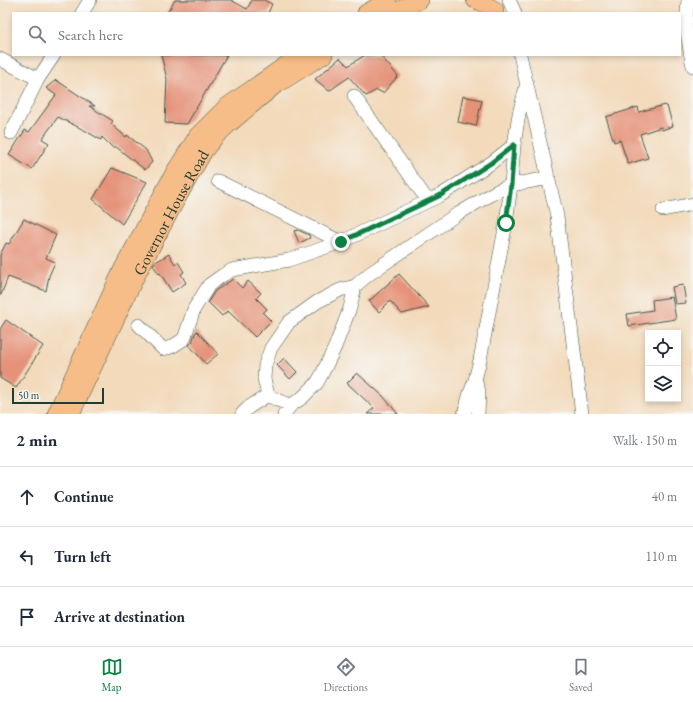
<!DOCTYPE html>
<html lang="en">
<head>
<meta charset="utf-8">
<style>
  :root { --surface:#fff; --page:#f2f2f3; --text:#1f2937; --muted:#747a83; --line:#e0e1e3; --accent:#0b8043 }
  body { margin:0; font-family:"EB Garamond",serif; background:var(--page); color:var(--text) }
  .controls { position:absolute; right:12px; bottom:12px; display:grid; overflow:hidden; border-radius:0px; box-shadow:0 2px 6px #0003 }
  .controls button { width:36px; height:36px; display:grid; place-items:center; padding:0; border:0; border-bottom:1px solid var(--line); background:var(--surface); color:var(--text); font:20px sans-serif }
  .scale { position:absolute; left:12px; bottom:10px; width:92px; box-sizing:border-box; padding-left:4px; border:2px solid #1f3d34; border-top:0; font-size:11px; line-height:14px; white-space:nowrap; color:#1f3d34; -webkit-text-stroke:3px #f6f6f2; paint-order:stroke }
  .stop { position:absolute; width:12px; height:12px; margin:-9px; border:3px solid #0b8043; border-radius:50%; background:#fff }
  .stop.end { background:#0b8043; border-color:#fff; box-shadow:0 1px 4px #0008 }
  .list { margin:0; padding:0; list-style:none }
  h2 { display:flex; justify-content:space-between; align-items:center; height:52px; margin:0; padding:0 16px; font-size:17px }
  h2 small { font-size:13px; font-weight:400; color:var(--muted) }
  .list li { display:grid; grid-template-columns:26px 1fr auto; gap:12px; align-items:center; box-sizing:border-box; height:60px; padding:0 16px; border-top:1px solid var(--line) }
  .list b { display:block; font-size:15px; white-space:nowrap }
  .list em { font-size:13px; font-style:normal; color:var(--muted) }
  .icon { flex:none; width:22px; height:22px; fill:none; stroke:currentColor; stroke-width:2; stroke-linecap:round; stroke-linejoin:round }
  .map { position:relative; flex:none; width:693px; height:414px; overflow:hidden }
  .search { position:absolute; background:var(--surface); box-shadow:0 2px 6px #0003; left:12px; right:12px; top:12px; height:44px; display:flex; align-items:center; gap:10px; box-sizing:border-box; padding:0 14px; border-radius:0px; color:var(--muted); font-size:15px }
  .sheet { height:232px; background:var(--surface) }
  nav { display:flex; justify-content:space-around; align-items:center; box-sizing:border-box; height:56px; border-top:1px solid var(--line); background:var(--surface); font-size:11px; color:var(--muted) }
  nav a { display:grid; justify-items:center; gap:2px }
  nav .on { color:var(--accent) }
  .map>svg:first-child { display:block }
  .building { fill:#e59278 }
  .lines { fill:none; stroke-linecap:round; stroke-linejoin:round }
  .minor-casing { stroke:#3f5548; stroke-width:14 }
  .major-casing { stroke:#3f5548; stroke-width:18 }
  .minor { stroke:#fff; stroke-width:13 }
  .major { stroke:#f7bd88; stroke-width:17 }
  .route { stroke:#0b8043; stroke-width:5 }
  .labels { text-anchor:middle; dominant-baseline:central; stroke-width:4; stroke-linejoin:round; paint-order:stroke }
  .street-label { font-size:16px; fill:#1f3d34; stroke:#f6f6f2 }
</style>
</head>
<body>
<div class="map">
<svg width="693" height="414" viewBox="0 0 693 414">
  <rect width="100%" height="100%" fill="#f6f6f2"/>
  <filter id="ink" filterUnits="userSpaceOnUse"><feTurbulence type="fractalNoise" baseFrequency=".025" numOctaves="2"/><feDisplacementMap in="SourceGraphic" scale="8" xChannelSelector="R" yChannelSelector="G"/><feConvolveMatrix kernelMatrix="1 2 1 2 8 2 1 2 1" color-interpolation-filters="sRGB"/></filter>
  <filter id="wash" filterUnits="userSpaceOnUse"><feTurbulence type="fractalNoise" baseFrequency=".012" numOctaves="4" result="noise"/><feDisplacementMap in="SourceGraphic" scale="16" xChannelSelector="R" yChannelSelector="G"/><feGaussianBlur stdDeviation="0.9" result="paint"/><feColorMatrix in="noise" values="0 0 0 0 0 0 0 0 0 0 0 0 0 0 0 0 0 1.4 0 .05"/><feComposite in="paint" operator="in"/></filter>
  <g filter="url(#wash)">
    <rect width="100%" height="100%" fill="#f3dabb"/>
    <g id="blocks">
      <path class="building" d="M175,0H231L247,9L252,0H264L272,4L268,13H167Z
        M161,55H227L187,124L165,123L167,79Z
        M365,55H380L398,76L383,93L377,90L366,96L349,77L329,91L315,79L340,58L348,66Z
        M56,80L95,106H89L113,121L111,124L126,137L127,135L146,150L152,162L145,170L115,146L113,148L102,137L101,140L84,130L58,117L42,139L49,143L32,169L9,155L25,130L29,132L56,95L46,88Z
        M463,96L482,100L476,126L458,122Z
        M665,105L666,106H667L673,126L662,130L661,127L640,134L648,158L628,164L620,140L614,142L606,117L638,107L639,112Z
        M112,168L147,182L122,224L93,199Z
        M24,219L56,235L46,258L55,262L49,276L46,291L8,277L1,295H0V255L6,243L9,244Z
        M298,230L309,235L310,238L299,243L294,231Z
        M169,254L175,264L178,262L184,272L181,274L186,283L172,292L160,273L159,274L153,265L154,263Z
        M399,274L429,307L402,314L390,301L379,312L369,301Z
        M233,279L242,288L248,281L261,293L256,298L267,309L263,313L271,321L255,337L228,311L222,316L208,302L215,291Z
        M683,285L686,303L675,304L672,287Z
        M672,297L676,319L629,326L627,314L653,310L652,300Z
        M6,320L43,346L16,388L0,378V329Z
        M197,331L218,354L206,364L189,345L192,342L195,333Z
        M284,358L297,372L290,379L277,365Z
        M357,373L383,396L398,414H367L374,408L347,383Z"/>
    </g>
  </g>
  <g filter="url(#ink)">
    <use href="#blocks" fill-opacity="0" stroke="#3f5548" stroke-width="1"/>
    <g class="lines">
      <g class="minor-casing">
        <path id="minor" d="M509,0L515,13
          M688,0L686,26L691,57L693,66
          M82,13L90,0
          M520,55L557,216L582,414
          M0,59L38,79
          M354,96L428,201
          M11,133L38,79L54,55
          M218,181L341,242
          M663,210L693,204
          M139,325L163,349L168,348L173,346L184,339L194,309L209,285L223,275L232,270L289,260L341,242L441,195L491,163L514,145L519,114L527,83
          M475,380L479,391L478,414
          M291,405L277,400L268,395L264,379L265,365L271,348L289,322L317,302L340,290L355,286L369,274L456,215L495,192L511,185L549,178
          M242,414L249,407L268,395
          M284,414L291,405L302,398L317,383L323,372L335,347L350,308L355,286
          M464,414L470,393L475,380L480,360L506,223L511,185L514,145"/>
      </g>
      <g class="major-casing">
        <g id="major">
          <path d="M475,0L481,2L495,10"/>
          <path d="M366,13L388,0"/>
          <path d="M393,13L420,0"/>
          <path d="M56,414L122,270L175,171L198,135L226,107L300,55"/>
          <path id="s1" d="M71,414L135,278L174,204L204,151L216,136L229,124L273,87L324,55"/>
        </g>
      </g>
      <use href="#minor" class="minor"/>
      <use href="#major" class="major"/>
    </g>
  </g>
  <g class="lines" filter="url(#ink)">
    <path class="route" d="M341,242L441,195L491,163L514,145L511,185L506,223"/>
  </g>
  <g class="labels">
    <g class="street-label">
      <text stroke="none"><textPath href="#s1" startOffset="225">Governor House Road</textPath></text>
    </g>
  </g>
</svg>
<div class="controls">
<button><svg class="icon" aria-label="locate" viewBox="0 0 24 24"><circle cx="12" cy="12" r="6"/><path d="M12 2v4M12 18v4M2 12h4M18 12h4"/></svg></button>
<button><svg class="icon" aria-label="layers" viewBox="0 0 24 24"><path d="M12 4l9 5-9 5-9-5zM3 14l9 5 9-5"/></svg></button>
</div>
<div class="scale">50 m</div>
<div class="stop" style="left:506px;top:223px"></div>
<div class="stop end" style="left:341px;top:242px"></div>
<div class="search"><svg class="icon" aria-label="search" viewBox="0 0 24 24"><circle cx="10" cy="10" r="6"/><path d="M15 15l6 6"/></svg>Search here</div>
</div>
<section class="sheet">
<h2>2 min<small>Walk · 150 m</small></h2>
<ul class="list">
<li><svg class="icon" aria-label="ahead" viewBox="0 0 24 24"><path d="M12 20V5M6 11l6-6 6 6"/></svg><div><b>Continue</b></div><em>40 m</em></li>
<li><svg class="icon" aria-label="left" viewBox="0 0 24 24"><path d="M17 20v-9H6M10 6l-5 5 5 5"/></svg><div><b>Turn left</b></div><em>110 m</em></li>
<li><svg class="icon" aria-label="arrive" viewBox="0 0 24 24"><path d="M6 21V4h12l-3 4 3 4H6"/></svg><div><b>Arrive at destination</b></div></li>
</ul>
</section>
<nav>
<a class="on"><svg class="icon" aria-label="map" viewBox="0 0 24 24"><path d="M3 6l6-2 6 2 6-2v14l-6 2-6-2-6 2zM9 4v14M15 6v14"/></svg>Map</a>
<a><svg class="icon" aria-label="directions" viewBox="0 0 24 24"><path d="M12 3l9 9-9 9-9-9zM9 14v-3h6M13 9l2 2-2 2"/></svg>Directions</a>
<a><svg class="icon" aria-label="saved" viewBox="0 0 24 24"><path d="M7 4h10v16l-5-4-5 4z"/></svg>Saved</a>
</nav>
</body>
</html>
